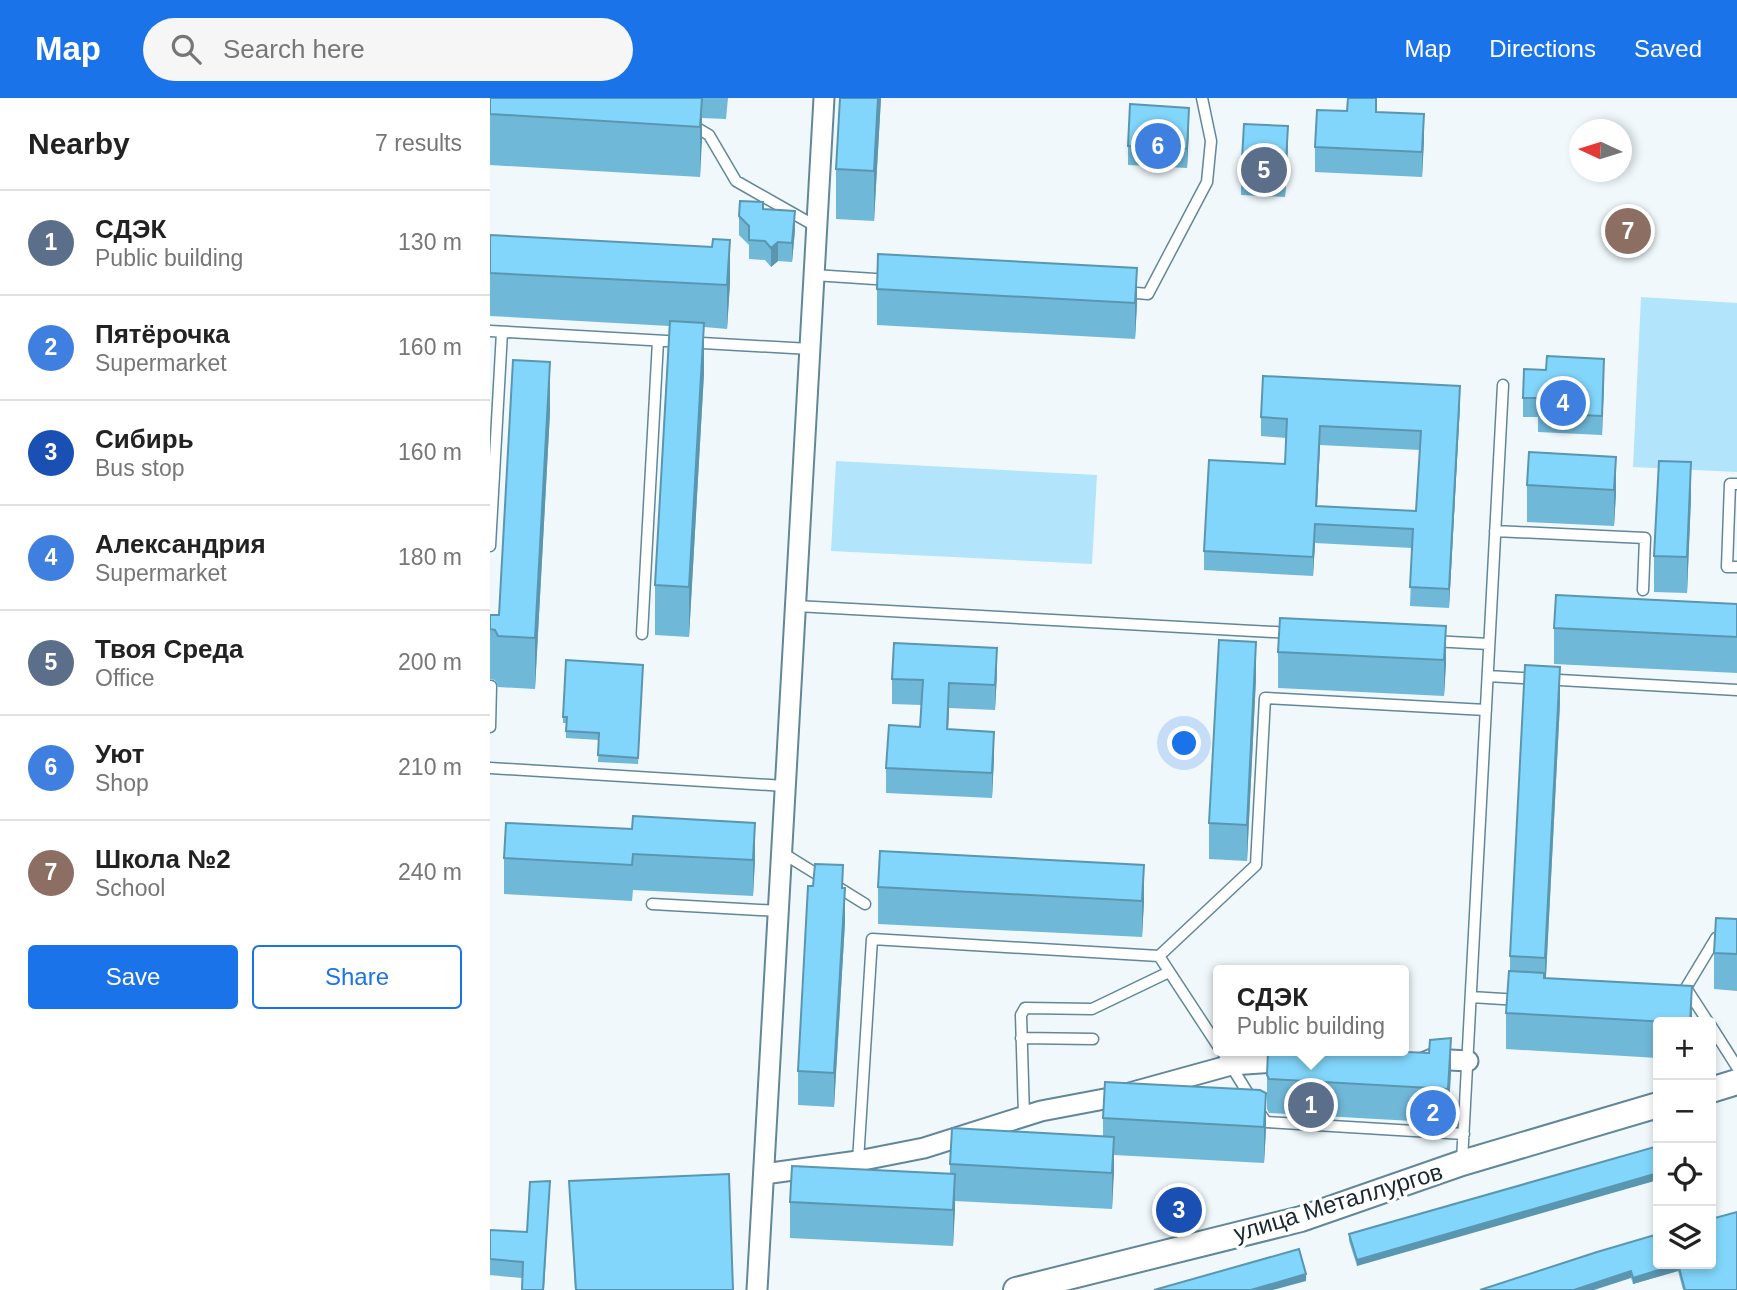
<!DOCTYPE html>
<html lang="en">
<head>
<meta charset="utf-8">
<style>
  :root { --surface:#fff; --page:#f6f6f6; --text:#222; --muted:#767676; --line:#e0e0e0; --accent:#1a73e8 }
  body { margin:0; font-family:Helvetica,sans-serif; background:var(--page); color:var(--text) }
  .controls { position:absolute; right:21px; bottom:21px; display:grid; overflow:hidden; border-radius:7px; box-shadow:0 4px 10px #0003 }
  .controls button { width:63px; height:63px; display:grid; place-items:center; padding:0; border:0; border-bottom:2px solid var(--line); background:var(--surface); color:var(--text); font:35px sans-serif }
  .compass { position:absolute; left:1079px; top:21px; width:63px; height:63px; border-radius:50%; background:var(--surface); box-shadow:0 4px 10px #0003; rotate:274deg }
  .you { position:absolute; left:695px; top:646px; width:24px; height:24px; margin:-18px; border:5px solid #fff; border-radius:50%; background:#1a73e8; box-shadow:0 0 0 10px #1a73e833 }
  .badge { display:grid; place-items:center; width:46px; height:46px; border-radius:50%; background:var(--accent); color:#fff; font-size:23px; font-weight:700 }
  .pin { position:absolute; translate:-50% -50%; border:4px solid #fff; box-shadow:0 2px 7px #0006 }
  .popup { position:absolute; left:723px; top:867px; width:196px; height:91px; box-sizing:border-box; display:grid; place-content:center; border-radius:7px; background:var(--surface); filter:drop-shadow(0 2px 5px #0005); font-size:23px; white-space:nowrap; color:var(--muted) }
  .popup b { font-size:26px; color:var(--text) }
  .popup::after { content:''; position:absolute; left:50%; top:100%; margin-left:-14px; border:14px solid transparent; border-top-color:var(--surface) }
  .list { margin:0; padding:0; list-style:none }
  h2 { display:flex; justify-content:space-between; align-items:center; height:91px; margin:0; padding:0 28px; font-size:30px }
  h2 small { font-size:23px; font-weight:400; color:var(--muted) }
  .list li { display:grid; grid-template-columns:46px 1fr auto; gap:21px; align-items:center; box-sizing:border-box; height:105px; padding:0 28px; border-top:2px solid var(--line) }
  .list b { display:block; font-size:26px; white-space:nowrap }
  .list p { margin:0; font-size:23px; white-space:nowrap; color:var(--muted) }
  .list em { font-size:23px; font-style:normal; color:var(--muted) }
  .actions { display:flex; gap:14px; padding:21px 28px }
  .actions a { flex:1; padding:16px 0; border:2px solid var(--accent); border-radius:7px; text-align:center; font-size:24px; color:var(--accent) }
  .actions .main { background:var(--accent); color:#fff }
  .icon { flex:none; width:38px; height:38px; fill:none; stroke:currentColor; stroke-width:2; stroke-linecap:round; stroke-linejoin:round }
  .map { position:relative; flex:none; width:1247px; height:1192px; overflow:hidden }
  header { display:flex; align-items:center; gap:42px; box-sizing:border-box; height:98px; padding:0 35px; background:var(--accent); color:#fff }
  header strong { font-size:33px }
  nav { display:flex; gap:38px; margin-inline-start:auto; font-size:24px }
  .search { width:490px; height:63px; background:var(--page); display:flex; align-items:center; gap:18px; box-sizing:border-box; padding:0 24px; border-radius:38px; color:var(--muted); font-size:26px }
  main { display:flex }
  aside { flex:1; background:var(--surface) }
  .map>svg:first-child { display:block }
  .green { fill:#b2e4fc }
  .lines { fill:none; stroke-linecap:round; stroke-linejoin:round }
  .service-casing { stroke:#618799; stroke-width:13 }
  .minor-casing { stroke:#618799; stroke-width:23 }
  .tertiary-casing { stroke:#618799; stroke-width:28 }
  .service { stroke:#fff; stroke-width:10 }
  .minor { stroke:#fff; stroke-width:19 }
  .tertiary { stroke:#fff; stroke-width:24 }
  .wall { fill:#70b8d8; fill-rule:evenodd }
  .shaded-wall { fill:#5b96b0 }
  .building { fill:#82d6fb; stroke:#5b96b0; stroke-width:2; fill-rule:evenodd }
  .labels { text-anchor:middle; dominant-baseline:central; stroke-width:7; stroke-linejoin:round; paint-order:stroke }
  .street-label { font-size:24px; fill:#1a2931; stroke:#fff }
</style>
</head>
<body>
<header>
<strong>Map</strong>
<div class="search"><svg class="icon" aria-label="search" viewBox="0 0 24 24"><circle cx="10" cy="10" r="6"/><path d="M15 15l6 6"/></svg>Search here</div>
<nav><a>Map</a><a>Directions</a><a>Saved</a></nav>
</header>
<main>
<aside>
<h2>Nearby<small>7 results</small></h2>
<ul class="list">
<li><span class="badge" style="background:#5c6f8a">1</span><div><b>СДЭК</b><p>Public building</p></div><em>130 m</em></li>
<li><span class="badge" style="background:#3f7fe0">2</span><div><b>Пятёрочка</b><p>Supermarket</p></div><em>160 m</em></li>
<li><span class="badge" style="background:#1a4fb4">3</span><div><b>Сибирь</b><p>Bus stop</p></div><em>160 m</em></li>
<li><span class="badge" style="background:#3f7fe0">4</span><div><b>Александрия</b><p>Supermarket</p></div><em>180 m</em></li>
<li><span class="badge" style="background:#5c6f8a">5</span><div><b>Твоя Среда</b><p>Office</p></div><em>200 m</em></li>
<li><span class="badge" style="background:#3f7fe0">6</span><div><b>Уют</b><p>Shop</p></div><em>210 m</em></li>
<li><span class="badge" style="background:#8d6e63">7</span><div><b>Школа №2</b><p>School</p></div><em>240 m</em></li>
</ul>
<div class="actions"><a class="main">Save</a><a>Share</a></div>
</aside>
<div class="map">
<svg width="1247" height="1192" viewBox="0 0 1247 1192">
  <rect width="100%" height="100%" fill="#f0f8fc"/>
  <path class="green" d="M1151,199L1247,205V374L1143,369Z
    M346,363L607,377L602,466L341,453Z"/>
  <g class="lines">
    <g class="service-casing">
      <path id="service" d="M202,27L219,37L246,83L327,129
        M324,177L400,182
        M635,194L658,196L717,84L721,43L712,0
        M0,233L320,251
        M1247,386H1240L1237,469H1247
        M1005,433L1155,440L1153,492
        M0,448L12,234
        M306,508L801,535
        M152,536L168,243
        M942,543L999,546
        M998,578L1247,592
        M0,629L1,588
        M0,670L295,688
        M291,754L333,780
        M346,788L375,806
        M162,806L288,813
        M669,858L728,948
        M1196,890L1218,924
        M1191,898L1226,840L1247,841
        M981,899L1029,902
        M1221,928L1247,969
        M531,940L603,941
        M732,953L762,1002
        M770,1015L776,1024L974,1036
        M534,1018L531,917L535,910L602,911L679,874
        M368,1063L382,841L669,858L766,767L775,600L996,612
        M972,1063L1013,287"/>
    </g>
    <g class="minor-casing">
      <path id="minor" d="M935,964L942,961L978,963
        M274,1076L368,1063L434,1050L551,1013L625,999L741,967L801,963
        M267,1192L334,0"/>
    </g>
    <g class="tertiary-casing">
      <path id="tertiary" d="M1221,992L1247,984
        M526,1192L811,1121L972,1065L1168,1007"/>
    </g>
    <use href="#service" class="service"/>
    <use href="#minor" class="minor"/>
    <use href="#tertiary" class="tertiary"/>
  </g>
  <path class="wall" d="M0,0H238L236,21L212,20L210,79L0,67Z
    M391,0L384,123L346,121V71Z
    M887,14L934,41L932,79L825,74V49Z
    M699,29L697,70L638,67V48Z
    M798,47L795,99L751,97V78Z
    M273,111L305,132L302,164L288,163L281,169L275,162L259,161V147L249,137V118Z
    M0,137L240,185L237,231L214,229V275L199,539L165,537V487L179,228L0,218Z
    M647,170V206L645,241L387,227V191Z
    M1114,280L1112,337L1048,334V319H1033V300Z
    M970,307L959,510L920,508L922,450L825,445L823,478L714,472V453L795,366L796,340L771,338V319ZM830,347L930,352L926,413L827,408Z
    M60,314L45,591L8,589L5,582L0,581V517H9Z
    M1126,359V395L1124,428L1037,424V387Z
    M1201,400L1197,495L1164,494V458Z
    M1247,506V575L1064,566V530Z
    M956,528V565L954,598L788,590V554Z
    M153,573L148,666L108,664L109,642L76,640V625H73V619Z
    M507,575L505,612L459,610L458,632L504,659L502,700L396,695V670L430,629L431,607L402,606V581Z
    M766,580L757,763L719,761V725Z
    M1070,605L1056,880L1202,924H1168V960L1016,951V915L1020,873V858Z
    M16,725L265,761L263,798L143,792L142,803L14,796V760Z
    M388,789L654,803L652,839L388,826Z
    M353,790L355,824L344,1009L308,1007V973Z
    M1247,821V893L1224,891V855Z
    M939,955L961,974L958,1025L779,1015L777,1011V977Z
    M770,992L776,1031L774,1065L624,1057L622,1111L465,1103L463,1148L300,1140V1104L460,1076V1066L613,1038V1020Z
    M1168,1048L867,1168L859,1143V1136Z
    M79,1083L243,1192H85Z
    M60,1099L32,1180L0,1177V1132L37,1134Z
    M1107,1154L1221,1166L1247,1192H1193L1188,1173L1143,1186L1141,1180Z"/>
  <path class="shaded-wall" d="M212,0V43L210,79V29Z
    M388,0H391L384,123V73Z
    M699,10V29L697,70V51Z
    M934,16V41L932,79V54Z
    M798,28V47L795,99V80Z
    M305,113V132L302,164V145Z
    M240,142V185L237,231V187Z
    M288,144V163L281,169V150Z
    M647,170V206L645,241V205Z
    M214,225V275L199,539V489Z
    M1114,261V280L1112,337V318Z
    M60,264V314L45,591V540Z
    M970,288V307L959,510V491Z
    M830,328V347L826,427V408Z
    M1126,359V395L1124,428V392Z
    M1201,364V400L1197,495V459Z
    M825,426V445L823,478V459Z
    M956,528V565L954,598V562Z
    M766,544V580L757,763V727Z
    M507,550V575L505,612V587Z
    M1070,569V605L1055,896V860Z
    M459,585V610L457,656V631Z
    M504,634V659L502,700V675Z
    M265,725V761L263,798V762Z
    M654,767V803L652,839V803Z
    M355,790V824L344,1009V975Z
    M1202,888V924H1200Z
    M961,940V974L958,1025V991Z
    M776,995V1031L774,1065V1029Z
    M624,1039V1075L622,1111V1075Z
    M1224,1059V1066L1221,1067V1060Z
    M1168,1075V1082L867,1168V1162Z
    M465,1076V1112L463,1148V1112Z
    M60,1083L54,1192H53Z
    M1188,1166V1173L1143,1186V1180Z
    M1141,1173V1180L1104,1192H1084Z
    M816,1176V1183L783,1192H761Z"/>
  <path class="building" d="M0,0H212L210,29L0,16Z
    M350,0H388L384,73L346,71Z
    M858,0H886V14L934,16L932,54L825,49L827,12L857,13Z
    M640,6L699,10L697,51L638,48Z
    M754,26L798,28L795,80L751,78Z
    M250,103L273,104V111L305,113L302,145L288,144L281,150L275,143L259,142V128L249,118Z
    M0,137L222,149L223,141L240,142L237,187L0,175Z
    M388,156L647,170L645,205L387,191Z
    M180,223L214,225L199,489L165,487Z
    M1057,258L1114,261L1112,318L1048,315L1049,300H1033L1034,271L1056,272Z
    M23,262L60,264L45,540L8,538L5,532L0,531V517H9Z
    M773,278L970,288L959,491L920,489L923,431L825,426L823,459L714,453L719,362L795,366L797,321L771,319ZM830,328L931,333L926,413L826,408Z
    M1039,354L1126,359L1124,392L1037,387Z
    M1169,363L1201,364L1197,459L1164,458Z
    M1066,497L1247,506V539L1064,530Z
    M790,520L956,528L954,562L788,554Z
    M729,542L766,544L757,727L719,725Z
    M404,545L507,550L505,587L459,585L457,631L504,634L502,675L396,670L399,627L430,629L433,582L402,581Z
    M76,562L153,567L148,660L108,657L109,635L76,633L77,619H73Z
    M1035,567L1070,569L1055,860L1020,858Z
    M143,718L265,725L263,762L143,756L142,767L14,760L16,725L142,731Z
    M390,753L654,767L652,803L388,789Z
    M325,766L353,767L352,790H355L344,975L308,973L318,788H323Z
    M1226,820L1247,821V856L1224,855Z
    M1019,873L1054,875V880L1202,888L1200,924H1178L1016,915Z
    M961,940L958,991L779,981L777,977L778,953H893L939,955L940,942Z
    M615,984L770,992L776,995L774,1029L613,1020Z
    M462,1030L624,1039L622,1075L460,1066Z
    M1221,1046L1224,1059L1221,1060Z
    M1168,1048V1075L867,1162L859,1136Z
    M302,1068L465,1076L463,1112L300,1104Z
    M239,1076L243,1192H86L79,1083Z
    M60,1083L53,1192H32L33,1164L0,1161V1132L37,1134L40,1084Z
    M1247,1114V1192H1195L1188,1166L1143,1180L1141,1173L1084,1192H990L1107,1154L1168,1136V1166H1221V1121Z
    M809,1151L816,1176L761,1192H664Z"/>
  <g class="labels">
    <g class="street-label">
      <text transform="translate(848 1104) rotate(-17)">улица Металлургов</text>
    </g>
  </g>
</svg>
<div class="controls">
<button>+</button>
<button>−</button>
<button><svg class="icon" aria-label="locate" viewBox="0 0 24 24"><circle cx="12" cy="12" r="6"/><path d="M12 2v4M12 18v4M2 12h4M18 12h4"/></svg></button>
<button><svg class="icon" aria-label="layers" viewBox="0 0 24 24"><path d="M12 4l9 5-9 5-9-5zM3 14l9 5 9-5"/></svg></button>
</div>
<svg class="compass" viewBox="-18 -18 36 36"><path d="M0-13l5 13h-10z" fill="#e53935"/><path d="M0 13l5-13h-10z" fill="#767676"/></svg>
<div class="you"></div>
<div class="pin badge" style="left:821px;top:1007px;background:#5c6f8a">1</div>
<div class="popup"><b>СДЭК</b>Public building</div>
<div class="pin badge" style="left:943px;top:1015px;background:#3f7fe0">2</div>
<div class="pin badge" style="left:689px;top:1112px;background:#1a4fb4">3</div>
<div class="pin badge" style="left:1073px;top:305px;background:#3f7fe0">4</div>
<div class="pin badge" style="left:774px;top:72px;background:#5c6f8a">5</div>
<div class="pin badge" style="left:668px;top:48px;background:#3f7fe0">6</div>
<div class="pin badge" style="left:1138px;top:133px;background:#8d6e63">7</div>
</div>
</main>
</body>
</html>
